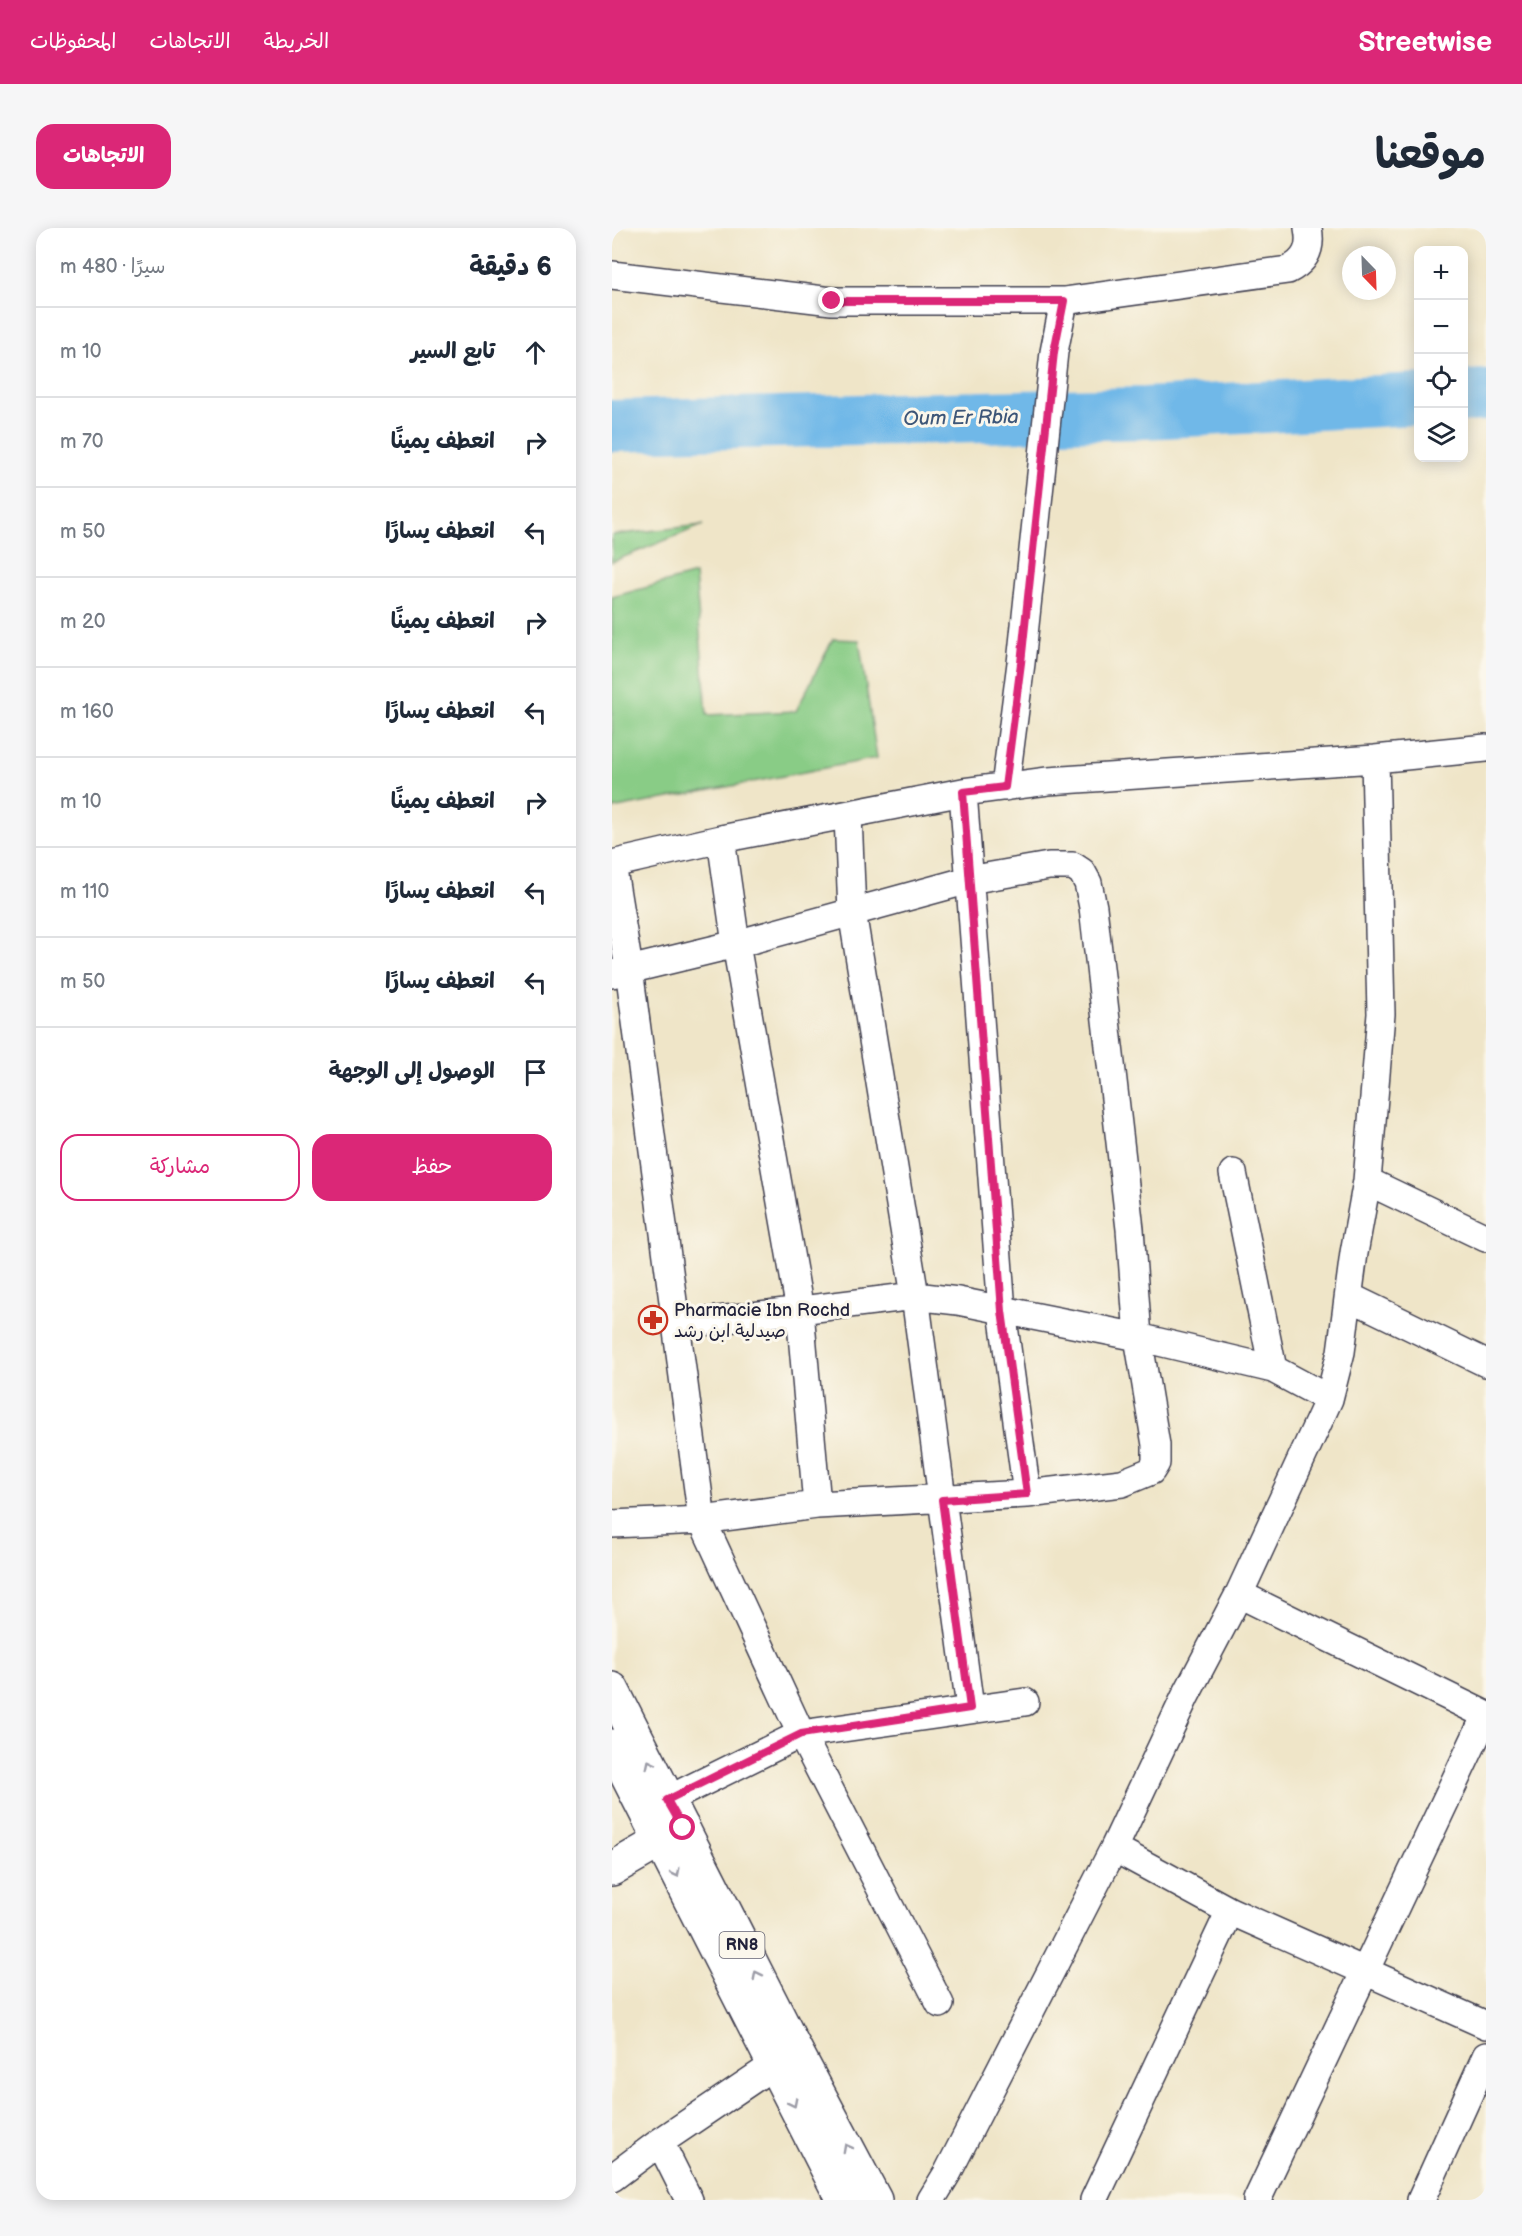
<!DOCTYPE html>
<html lang="ar">
<head>
<meta charset="utf-8">
<style>
  :root { --surface:#fff; --page:#f6f6f7; --text:#1f2937; --muted:#747a83; --line:#e0e1e3; --accent:#db2777 }
  body { margin:0; font-family:"Balsamiq Sans","Playpen Sans Arabic",sans-serif; background:var(--page); color:var(--text); direction:rtl }
  .controls { position:absolute; right:18px; top:18px; display:grid; overflow:hidden; border-radius:12px; box-shadow:0 3px 15px #0003 }
  .controls button { width:54px; height:54px; display:grid; place-items:center; padding:0; border:0; border-bottom:2px solid var(--line); background:var(--surface); color:var(--text); font:30px sans-serif }
  .compass { position:absolute; left:730px; top:18px; width:54px; height:54px; border-radius:50%; background:var(--surface); box-shadow:0 3px 15px #0003; rotate:157deg }
  .stop { position:absolute; width:18px; height:18px; margin:-14px; border:4px solid #db2777; border-radius:50%; background:#fff }
  .stop.end { background:#db2777; border-color:#fff; box-shadow:0 2px 6px #0008 }
  .list { margin:0; padding:0; list-style:none }
  h2 { display:flex; justify-content:space-between; align-items:center; height:78px; margin:0; padding:0 24px; font-size:26px }
  h2 small { font-size:20px; font-weight:400; color:var(--muted) }
  .list li { display:grid; grid-template-columns:39px 1fr auto; gap:18px; align-items:center; box-sizing:border-box; height:90px; padding:0 24px; border-top:2px solid var(--line) }
  .list b { display:block; font-size:22px; white-space:nowrap }
  .list em { font-size:20px; font-style:normal; color:var(--muted) }
  .actions { display:flex; gap:12px; padding:18px 24px }
  .actions a { flex:1; padding:14px 0; border:2px solid var(--accent); border-radius:18px; text-align:center; font-size:21px; color:var(--accent) }
  .actions .main { background:var(--accent); color:#fff }
  .icon { flex:none; width:33px; height:33px; fill:none; stroke:currentColor; stroke-width:2; stroke-linecap:round; stroke-linejoin:round }
  .map { position:relative; flex:none; width:874px; height:1972px; overflow:hidden; direction:ltr; border-radius:18px }
  header { display:flex; align-items:center; gap:36px; box-sizing:border-box; height:84px; padding:0 30px; background:var(--accent); color:#fff }
  header strong { font-size:28px }
  nav { display:flex; gap:33px; margin-inline-start:auto; font-size:21px }
  .intro { display:flex; align-items:center; justify-content:space-between; box-sizing:border-box; height:144px; padding:0 36px }
  h1 { margin:0; font-size:42px }
  .button { padding:15px 27px; border-radius:18px; background:var(--accent); color:#fff; font-size:21px; font-weight:700 }
  main { display:flex; gap:36px; padding:0 36px }
  aside { flex:1; background:var(--surface); border-radius:18px; box-shadow:0 3px 15px #0003 }
  .map>svg:first-child { display:block }
  .green { fill:#89cc86; stroke:#567760; stroke-width:1.5 }
  .lines { fill:none; stroke-linecap:round; stroke-linejoin:round }
  .river { stroke:#70b8e8; stroke-width:52 }
  .minor-casing { stroke:#413f50; stroke-width:30 }
  .tertiary-casing { stroke:#413f50; stroke-width:36 }
  .primary-casing { stroke:#413f50; stroke-width:36 }
  .minor { stroke:#fff; stroke-width:27 }
  .tertiary { stroke:#fff; stroke-width:33 }
  .primary { stroke:#fff; stroke-width:33 }
  .oneway { stroke:#9c9ca7 }
  .route { stroke:#db2777; stroke-width:8 }
  .labels { text-anchor:middle; dominant-baseline:central; stroke-width:6; stroke-linejoin:round; paint-order:stroke }
  .shield { fill:#fbf7ec; stroke:#636270; stroke-width:1.5 }
  .shield-label { font-size:16px; font-weight:bold; fill:#22223b }
  .poi-label { font-size:18px; fill:#22223b; stroke:#fbf7ec; text-anchor:start }
  .water-label { font-size:20px; font-style:italic; fill:#3d5678; stroke:#fbf7ec }
</style>
</head>
<body>
<header>
<strong>Streetwise</strong>
<nav><a>الخريطة</a><a>الاتجاهات</a><a>المحفوظات</a></nav>
</header>
<div class="intro"><h1>موقعنا</h1><a class="button">الاتجاهات</a></div>
<main>
<div class="map">
<svg width="874" height="1972" viewBox="0 0 874 1972">
  <rect width="100%" height="100%" fill="#fbf7ec"/>
  <filter id="ink" filterUnits="userSpaceOnUse"><feTurbulence type="fractalNoise" baseFrequency=".0167" numOctaves="2"/><feDisplacementMap in="SourceGraphic" scale="12" xChannelSelector="R" yChannelSelector="G"/><feConvolveMatrix kernelMatrix="1 2 1 2 8 2 1 2 1" color-interpolation-filters="sRGB"/></filter>
  <filter id="wash" filterUnits="userSpaceOnUse"><feTurbulence type="fractalNoise" baseFrequency=".008" numOctaves="4" result="noise"/><feDisplacementMap in="SourceGraphic" scale="24" xChannelSelector="R" yChannelSelector="G"/><feGaussianBlur stdDeviation="1.35" result="paint"/><feColorMatrix in="noise" values="0 0 0 0 0 0 0 0 0 0 0 0 0 0 0 0 0 1.4 0 .05"/><feComposite in="paint" operator="in"/></filter>
  <g filter="url(#wash)">
    <rect width="100%" height="100%" fill="#efe5c8"/>
    <path class="green" d="M91,297L0,334V307Z
      M83,346L95,487L184,483L221,411L247,412L265,530L0,581V369Z"/>
    <g class="lines">
      <path class="river" d="M852,168L874,167
        M0,198L533,185L806,171"/>
    </g>
  </g>
  <g filter="url(#ink)">
    <g class="lines">
      <g class="minor-casing">
        <path id="minor" d="M0,47L220,73H452
          M393,559L409,435L442,124L452,73L676,42C694,33 700,20 696,0
          M351,564L390,1083L415,1266
          M236,588L240,684L303,1068L358,1480
          M109,611L124,716L188,1083L205,1277
          M0,636L17,741L90,1292L189,1506L328,1776
          M0,636L109,611L351,564L436,553L763,531L874,520
          M0,746L124,716L357,652L437,638H461L470,644L476,655L481,679L518,1001L526,1109L544,1217V1235L539,1243L510,1255L415,1266L205,1277L90,1292L0,1296
          M621,945L661,1141
          M755,953L874,1010
          M738,1069L874,1135
          M65,1097L303,1068L346,1073L526,1109L661,1141L717,1171
          M627,1366L874,1487
          M55,1572L189,1506L413,1474
          M502,1620L618,1683L874,1797
          M48,1914L162,1837L180,1827
          M0,1950L48,1914L77,1972
          M319,1972L336,1944L502,1620L573,1469L627,1366L717,1171L729,1124L742,1025L755,953L769,786L763,531
          M482,1972L618,1683
          M645,1972L874,1487
          M809,1972L874,1828"/>
      </g>
      <g class="tertiary-casing">
        <path id="tertiary" d="M0,1641L71,1600"/>
      </g>
      <g class="primary-casing">
        <path id="primary" d="M0,1461L185,1825L263,1972
          M0,1518L231,1972"/>
      </g>
      <use href="#minor" class="minor"/>
      <use href="#tertiary" class="tertiary"/>
      <use href="#primary" class="primary"/>
    </g>
    <defs><path id="oneway-chevron" d="M-2-3.5L2.5 0L-2 3.5" fill="none" stroke-width="1.6" stroke-linecap="round" stroke-linejoin="round" transform="scale(1.5)"/></defs>
    <g class="oneway">
      <use href="#oneway-chevron" transform="translate(38 1536) rotate(-116)"/>
      <use href="#oneway-chevron" transform="translate(64 1645) rotate(63)"/>
      <use href="#oneway-chevron" transform="translate(145 1747) rotate(-117)"/>
      <use href="#oneway-chevron" transform="translate(181 1875) rotate(63)"/>
      <use href="#oneway-chevron" transform="translate(235 1920) rotate(-118)"/>
    </g>
  </g>
  <g class="lines" filter="url(#ink)">
    <path class="route" d="M71,1600L55,1572L189,1506L358,1480L330,1272L415,1266L390,1083L351,564L393,559L409,435L442,124L452,73H220"/>
  </g>
  <defs>
    <g id="pharmacy-ring" transform="scale(1.5)"><circle r="9.5" fill="#fbf7ec" stroke="#c8321e" stroke-width="1.5"/><path d="M-2-6h4v4h4v4h-4v4h-4v-4h-4v-4h4Z" fill="#c8321e"/></g>
  </defs>
  <g fill-rule="evenodd">
    <use href="#pharmacy-ring" x="41" y="1092"/>
  </g>
  <g class="labels">
    <rect class="shield" x="107.5" y="1704" width="45" height="26" rx="4.5"/>
    <g class="shield-label">
      <text x="130" y="1717">RN8</text>
    </g>
    <g class="poi-label">
      <text x="62" y="1082">Pharmacie Ibn Rochd<tspan x="62" dy="21">صيدلية ابن رشد</tspan></text>
    </g>
    <g class="water-label">
      <text transform="translate(349 190) rotate(-1)">Oum Er Rbia</text>
    </g>
  </g>
</svg>
<div class="controls">
<button>+</button>
<button>−</button>
<button><svg class="icon" aria-label="locate" viewBox="0 0 24 24"><circle cx="12" cy="12" r="6"/><path d="M12 2v4M12 18v4M2 12h4M18 12h4"/></svg></button>
<button><svg class="icon" aria-label="layers" viewBox="0 0 24 24"><path d="M12 4l9 5-9 5-9-5zM3 14l9 5 9-5"/></svg></button>
</div>
<svg class="compass" viewBox="-18 -18 36 36"><path d="M0-13l5 13h-10z" fill="#e53935"/><path d="M0 13l5-13h-10z" fill="#747a83"/></svg>
<div class="stop" style="left:71px;top:1600px"></div>
<div class="stop end" style="left:220px;top:73px"></div>
</div>
<aside>
<h2>6 دقيقة<small>سيرًا · 480 m</small></h2>
<ul class="list">
<li><svg class="icon" aria-label="ahead" viewBox="0 0 24 24"><path d="M12 20V5M6 11l6-6 6 6"/></svg><div><b>تابع السير</b></div><em>10 m</em></li>
<li><svg class="icon" aria-label="right" viewBox="0 0 24 24"><path d="M7 20v-9h11M14 6l5 5-5 5"/></svg><div><b>انعطف يمينًا</b></div><em>70 m</em></li>
<li><svg class="icon" aria-label="left" viewBox="0 0 24 24"><path d="M17 20v-9H6M10 6l-5 5 5 5"/></svg><div><b>انعطف يسارًا</b></div><em>50 m</em></li>
<li><svg class="icon" aria-label="right" viewBox="0 0 24 24"><path d="M7 20v-9h11M14 6l5 5-5 5"/></svg><div><b>انعطف يمينًا</b></div><em>20 m</em></li>
<li><svg class="icon" aria-label="left" viewBox="0 0 24 24"><path d="M17 20v-9H6M10 6l-5 5 5 5"/></svg><div><b>انعطف يسارًا</b></div><em>160 m</em></li>
<li><svg class="icon" aria-label="right" viewBox="0 0 24 24"><path d="M7 20v-9h11M14 6l5 5-5 5"/></svg><div><b>انعطف يمينًا</b></div><em>10 m</em></li>
<li><svg class="icon" aria-label="left" viewBox="0 0 24 24"><path d="M17 20v-9H6M10 6l-5 5 5 5"/></svg><div><b>انعطف يسارًا</b></div><em>110 m</em></li>
<li><svg class="icon" aria-label="left" viewBox="0 0 24 24"><path d="M17 20v-9H6M10 6l-5 5 5 5"/></svg><div><b>انعطف يسارًا</b></div><em>50 m</em></li>
<li><svg class="icon" aria-label="arrive" viewBox="0 0 24 24"><path d="M6 21V4h12l-3 4 3 4H6"/></svg><div><b>الوصول إلى الوجهة</b></div></li>
</ul>
<div class="actions"><a class="main">حفظ</a><a>مشاركة</a></div>
</aside>
</main>
</body>
</html>
